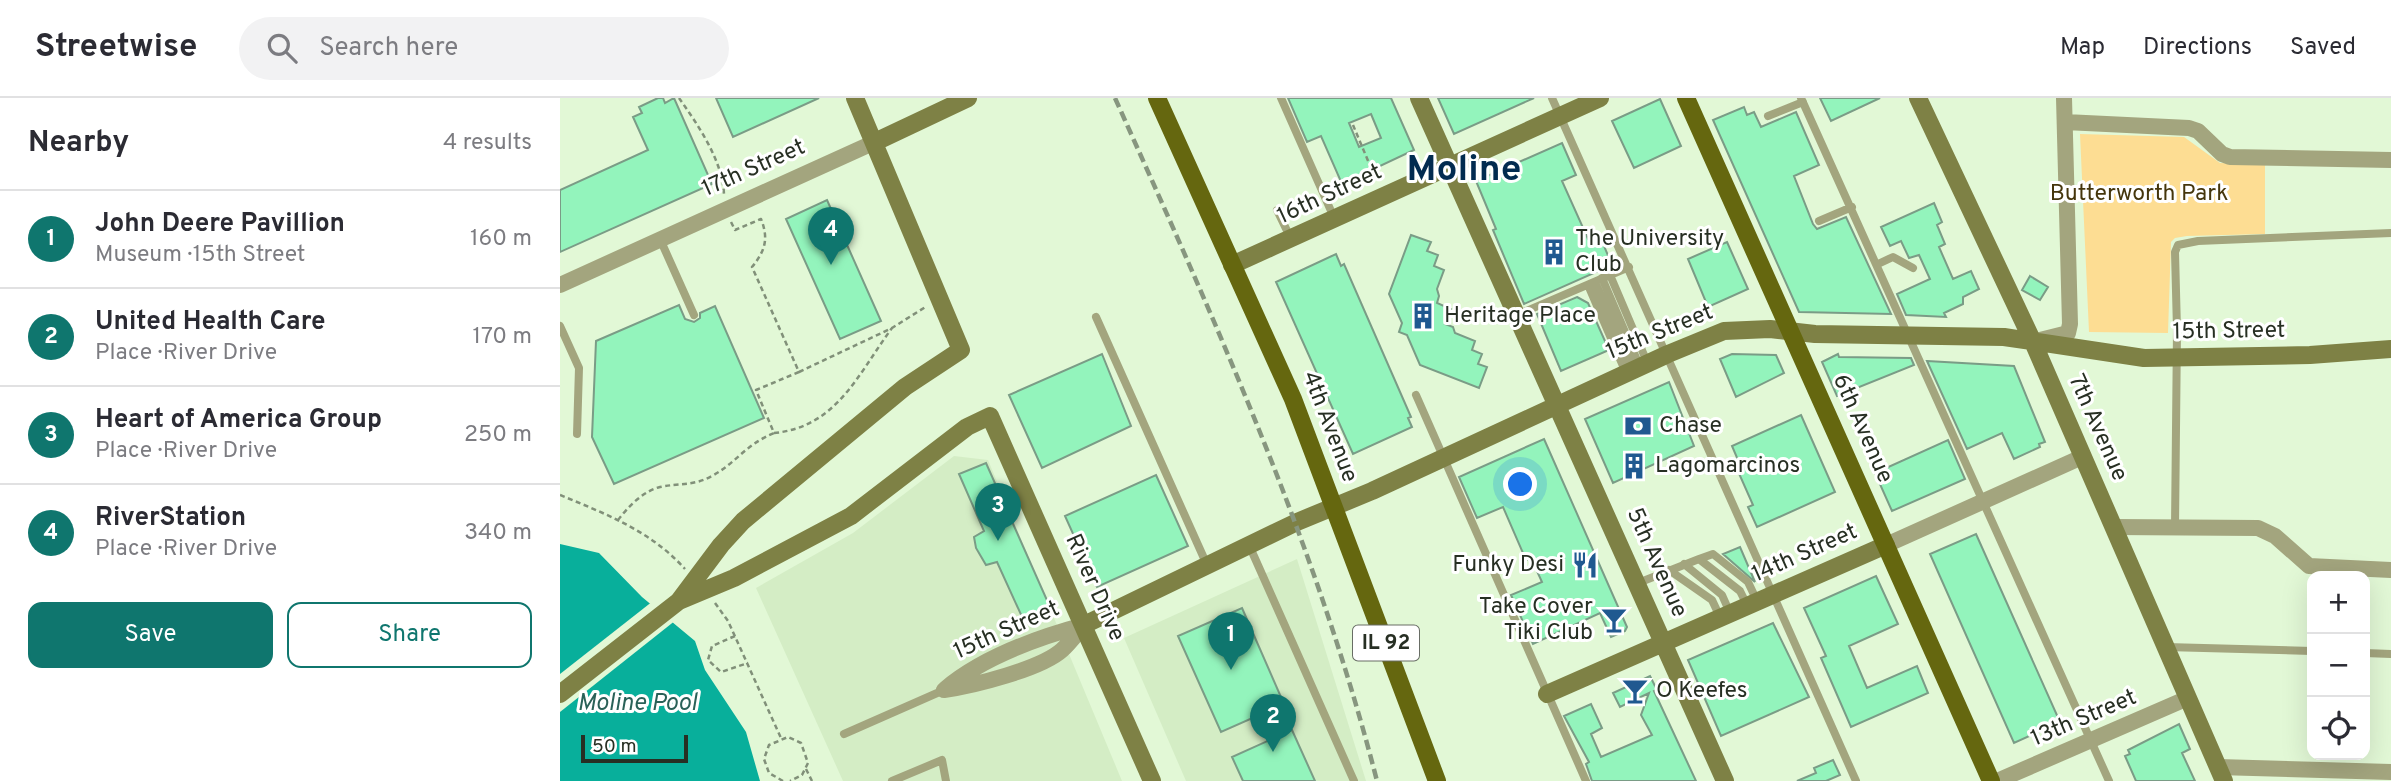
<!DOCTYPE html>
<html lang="en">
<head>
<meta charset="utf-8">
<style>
  :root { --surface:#fff; --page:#f2f2f3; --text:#2b2b33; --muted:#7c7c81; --line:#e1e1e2; --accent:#0f766e }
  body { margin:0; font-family:Overpass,sans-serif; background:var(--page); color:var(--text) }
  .controls { position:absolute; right:21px; bottom:21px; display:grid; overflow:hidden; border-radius:14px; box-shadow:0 7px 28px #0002 }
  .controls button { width:63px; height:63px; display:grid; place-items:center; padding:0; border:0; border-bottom:2px solid var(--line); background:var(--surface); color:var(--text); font:35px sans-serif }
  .scale { position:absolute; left:21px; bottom:18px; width:107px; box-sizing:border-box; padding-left:7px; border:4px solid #272f23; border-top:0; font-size:19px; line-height:24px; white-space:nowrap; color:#272f23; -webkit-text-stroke:5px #fff; paint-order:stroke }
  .you { position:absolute; left:961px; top:387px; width:24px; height:24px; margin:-18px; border:5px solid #fff; border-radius:50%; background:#1a73e8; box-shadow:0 0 0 10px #1a73e833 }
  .badge { display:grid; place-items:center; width:46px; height:46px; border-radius:50%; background:var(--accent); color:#fff; font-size:23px; font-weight:700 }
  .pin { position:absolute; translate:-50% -58px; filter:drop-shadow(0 2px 4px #0008) }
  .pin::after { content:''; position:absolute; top:37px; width:24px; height:21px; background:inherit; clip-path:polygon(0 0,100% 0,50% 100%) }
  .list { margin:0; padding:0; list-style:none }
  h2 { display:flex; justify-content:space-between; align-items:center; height:91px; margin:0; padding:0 28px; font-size:30px }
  h2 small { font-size:23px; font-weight:400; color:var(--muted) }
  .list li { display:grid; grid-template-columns:46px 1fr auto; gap:21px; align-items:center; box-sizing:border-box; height:98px; padding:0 28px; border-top:2px solid var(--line) }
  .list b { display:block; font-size:26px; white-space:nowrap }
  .list p { margin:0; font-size:23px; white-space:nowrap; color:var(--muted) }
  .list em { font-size:23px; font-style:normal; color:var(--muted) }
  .actions { display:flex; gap:14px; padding:21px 28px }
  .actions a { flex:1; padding:16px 0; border:2px solid var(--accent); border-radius:14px; text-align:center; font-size:24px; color:var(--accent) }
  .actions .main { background:var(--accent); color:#fff }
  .icon { flex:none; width:38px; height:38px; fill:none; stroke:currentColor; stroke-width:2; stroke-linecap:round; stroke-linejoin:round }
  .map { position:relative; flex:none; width:1831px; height:683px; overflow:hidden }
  header { display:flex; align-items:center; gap:42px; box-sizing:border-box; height:98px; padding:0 35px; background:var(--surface); border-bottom:2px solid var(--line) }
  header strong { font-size:33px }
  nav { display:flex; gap:38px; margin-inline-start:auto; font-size:24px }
  .search { width:490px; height:63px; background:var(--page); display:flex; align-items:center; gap:18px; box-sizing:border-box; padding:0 24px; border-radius:38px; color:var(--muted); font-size:26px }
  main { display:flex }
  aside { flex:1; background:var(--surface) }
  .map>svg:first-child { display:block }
  .built { fill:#d4edc5 }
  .green { fill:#fddd93 }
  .water { fill:#08af9b }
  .pier { fill:#e2f8d6 }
  .building { fill:#93f4bc; stroke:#7a9c86; stroke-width:2; fill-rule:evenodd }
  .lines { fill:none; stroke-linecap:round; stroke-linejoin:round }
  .path { stroke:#819079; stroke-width:2.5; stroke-dasharray:5 3.5; stroke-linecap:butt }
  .lane { stroke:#a3a57e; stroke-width:8 }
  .street { stroke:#a3a57e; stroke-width:16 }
  .secondary { stroke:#7e8145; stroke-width:18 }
  .primary { stroke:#65670f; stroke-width:18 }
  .rail { stroke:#87967f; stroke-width:4.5; stroke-dasharray:10 5; stroke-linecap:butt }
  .labels { text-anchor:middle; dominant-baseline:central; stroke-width:6; stroke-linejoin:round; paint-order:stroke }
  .shield { fill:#fff; stroke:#686d65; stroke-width:2 }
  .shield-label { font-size:21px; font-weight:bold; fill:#272f23 }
  .street-label { font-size:23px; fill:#272f23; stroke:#fff }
  .park-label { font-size:23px; fill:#45360c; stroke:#fff }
  .poi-label { font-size:23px; fill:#272f23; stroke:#fff; text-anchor:start }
  .water-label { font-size:24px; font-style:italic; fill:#2a6158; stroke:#fff }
  .town-label { font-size:37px; font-weight:bold; fill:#022b50; stroke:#fff }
</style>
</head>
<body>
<header>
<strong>Streetwise</strong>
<div class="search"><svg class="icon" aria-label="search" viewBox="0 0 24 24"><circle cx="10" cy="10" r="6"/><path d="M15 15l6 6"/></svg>Search here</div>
<nav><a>Map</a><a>Directions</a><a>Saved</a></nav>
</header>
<main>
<aside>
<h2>Nearby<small>4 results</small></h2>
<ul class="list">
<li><span class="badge">1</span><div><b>John Deere Pavillion</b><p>Museum · 15th Street</p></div><em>160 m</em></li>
<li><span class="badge">2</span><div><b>United Health Care</b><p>Place · River Drive</p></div><em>170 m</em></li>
<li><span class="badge">3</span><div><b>Heart of America Group</b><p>Place · River Drive</p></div><em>250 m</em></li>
<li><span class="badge">4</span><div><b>RiverStation</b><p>Place · River Drive</p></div><em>340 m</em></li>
</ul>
<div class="actions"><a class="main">Save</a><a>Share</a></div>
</aside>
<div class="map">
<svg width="1831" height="683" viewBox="0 0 1831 683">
  <rect width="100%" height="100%" fill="#e2f8d6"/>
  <path class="built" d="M394,358L428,362L562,683H283L196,490L293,435Z
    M737,461L806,683H626L564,540Z"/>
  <path class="green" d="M1520,36L1624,39L1660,65L1705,67V136L1627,138L1615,140L1611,144L1608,235L1529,234Z"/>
  <path class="water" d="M0,446L39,455L82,499L135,543L145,572L186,634L200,683H0Z"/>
  <path class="pier" d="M93,503L116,522L0,614V576Z"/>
  <path class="building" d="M98,0H103L105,5L114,0L152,86L0,154V92L88,52L73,19L82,15L79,9Z
    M156,0H259L173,39Z
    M728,0H831L854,52L782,86L761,38L747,44ZM811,16L821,40L799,49L789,25Z
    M878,0H974L894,36Z
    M1260,0H1320L1271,23Z
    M1100,1L1121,48L1074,70L1052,23Z
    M1184,9L1187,17L1194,14L1201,29L1236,14L1259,67L1234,78L1253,126L1257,131L1286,119L1331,216L1239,214L1153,22Z
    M1002,45L1016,77L1002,83L1028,141L1039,136L1052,167L964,206L933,132L936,131L916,83Z
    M267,102L321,223L280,241L226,121Z
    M1374,105L1382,124L1377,127L1385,146L1379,149L1393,181L1411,173L1419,191L1403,199V206L1384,215L1386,219L1346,217L1337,196L1370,181L1359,157L1349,160L1341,143L1330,148L1321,129Z
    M851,137L871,144L867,153L878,157L874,168L884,172L877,191L879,198L877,205L891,211L885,226L893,229L895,235L915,243L912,252L922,256L918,266L927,269L919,290L860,267L847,237L839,234L842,225L829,196Z
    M1167,144L1188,191L1148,209L1128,161Z
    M776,156L781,168L784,166L851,319L848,320L852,329L793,356L716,184Z
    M1470,178L1488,189L1480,202L1462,192Z
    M1017,199L1028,205L1049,252L1001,273L977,216Z
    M119,207L125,221L134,224L140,220V215L155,208L204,320L54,386L32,339L36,243Z
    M542,256L571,328L482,370L449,297Z
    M1172,256L1216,257L1224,275L1176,299L1160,261Z
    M1278,256L1279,259L1351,260L1354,267L1277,298L1262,264Z
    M1367,263L1454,268L1485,344L1479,346L1480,349L1454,361L1442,335L1407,351Z
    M1109,284L1134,348L1053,385L1025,321Z
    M1241,317L1275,394L1197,429L1188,409L1193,407L1177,371L1181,369L1172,348Z
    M984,341L1067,529L1065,533L1051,539L1040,515L973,546L951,497L982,484L971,460L966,462L943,409L917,420L899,379Z
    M1388,342L1405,381L1332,413L1315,375Z
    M426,365L490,509L463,521L437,464L426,467L416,450L414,439L424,433L399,376Z
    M596,377L628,448L537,489L505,418Z
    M1416,436L1500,624L1454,645L1370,456Z
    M1180,449L1195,484L1163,456Z
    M1316,478L1338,526L1289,548L1307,590L1357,568L1368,595L1291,629L1261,560L1266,558L1244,510Z
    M682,510L724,606L661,634L618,538Z
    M1213,525L1249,599L1161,638L1128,562Z
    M1090,578L1097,592L1094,593L1136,683H1032L1026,666L1029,664L1004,618L1031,606L1042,630L1031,636L1041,659L1092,637L1081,617L1089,595L1060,609L1053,595Z
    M1619,626L1630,651L1622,655L1635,683H1576L1565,658L1570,656L1568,652Z
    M732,632L755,683H683L672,659Z
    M1273,662L1280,677L1266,683H1237L1256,675L1254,670Z"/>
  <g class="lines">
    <path class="path" d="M119,0C138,27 163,63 164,97
      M793,27L814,77
      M239,274L332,230L367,208
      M214,335C277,329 298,276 332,230
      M0,397C46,416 91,433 125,471
      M58,422C68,409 83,393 100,389C119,385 134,388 152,378C176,365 185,347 214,335L196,292L239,274L192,169C205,153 209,141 201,121L175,132L171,124
      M155,505L168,523L221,640
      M175,538L152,548L148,562L161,574L188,565
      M246,671L252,683
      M223,683L209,675L204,661L209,647L228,639L241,645L248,665L242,677L230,683"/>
    <path class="lane" d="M721,0L775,122
      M992,0L1296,683
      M1241,0L1549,683
      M1208,18L1243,4
      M717,112L731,141
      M1259,123L1292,109
      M100,141L134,217
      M1318,166L1333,159L1353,170
      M1050,177L1087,264
      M1042,180L1080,269
      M1035,184L1073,272
      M1028,187L1066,275
      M957,217L1069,169
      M536,219L647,467
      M0,228L19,270L17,336
      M856,297L1026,683
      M1615,429L1617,232L1615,154L1618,147L1638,143L1831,135
      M689,447L794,683
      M1139,461L1153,456L1188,484L1197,503
      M1124,466L1162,497L1170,515
      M1109,472L1152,502L1160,519
      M1078,485L1139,461L1180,493L1187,507
      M1606,549L1752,553
      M1805,555L1831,556
      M284,636L384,592
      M332,683L382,662L386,683"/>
    <path class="street" d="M1505,24L1629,30L1638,33L1662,56L1670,59L1831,62
      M0,187L315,44
      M1476,243L1508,235L1510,226L1504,0
      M1554,429L1698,430L1715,438L1749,468L1831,472
      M1326,447L1522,359
      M385,591C423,559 476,540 524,527
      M384,592C413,588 481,571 502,552C510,545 517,535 524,527
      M1658,669L1831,674
      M1437,683L1628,600"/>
    <path class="secondary" d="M859,0L1165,683
      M1358,0L1473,244L1664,683
      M315,44L408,0
      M672,167L1040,0
      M119,503L161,447L183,423L345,289L401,252L295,0
      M524,527L737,424L812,393L1108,256L1164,233L1210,231L1255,236L1444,239L1584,260L1750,257L1831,251
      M0,596L119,503L174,480L291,418L407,329L430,318L592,683
      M987,596L1326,447"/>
    <path class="primary" d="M597,0L733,301L877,683
      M1126,0L1431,683"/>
    <path class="rail" d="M555,0C655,223 756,445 817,683"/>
  </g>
  <defs>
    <g id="building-bare" transform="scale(2.1)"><path d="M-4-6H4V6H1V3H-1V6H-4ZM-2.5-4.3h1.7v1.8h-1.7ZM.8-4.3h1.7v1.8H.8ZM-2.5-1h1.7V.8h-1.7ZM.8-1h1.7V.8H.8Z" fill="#205990" stroke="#fff" stroke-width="2.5" paint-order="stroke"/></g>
    <g id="bank-bare" transform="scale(2.1)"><path d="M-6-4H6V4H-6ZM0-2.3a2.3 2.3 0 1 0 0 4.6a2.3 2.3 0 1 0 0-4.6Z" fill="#205990" stroke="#fff" stroke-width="2.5" paint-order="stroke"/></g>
    <g id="restaurant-bare" transform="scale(2.1)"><path d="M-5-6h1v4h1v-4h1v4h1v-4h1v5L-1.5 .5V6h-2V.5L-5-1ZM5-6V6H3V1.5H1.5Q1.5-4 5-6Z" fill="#205990" stroke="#fff" stroke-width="2.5" paint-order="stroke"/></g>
    <g id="bar-bare" transform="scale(2.1)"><path d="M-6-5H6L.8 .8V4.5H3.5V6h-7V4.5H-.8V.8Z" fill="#205990" stroke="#fff" stroke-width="2.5" paint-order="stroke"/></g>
  </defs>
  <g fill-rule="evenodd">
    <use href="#building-bare" x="994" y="154"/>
    <use href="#building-bare" x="863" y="218"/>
    <use href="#bank-bare" x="1078" y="328"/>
    <use href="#building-bare" x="1074" y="368"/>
    <use href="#restaurant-bare" x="1025" y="467"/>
    <use href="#bar-bare" x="1054" y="522"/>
    <use href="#bar-bare" x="1075" y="593"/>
  </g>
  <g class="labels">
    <rect class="shield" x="793" y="527.5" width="66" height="35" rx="5"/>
    <g class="shield-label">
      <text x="826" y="545">IL 92</text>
    </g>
    <g class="street-label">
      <text transform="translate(194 71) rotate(-24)">17th Street</text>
      <text transform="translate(770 97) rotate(-25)">16th Street</text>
      <text transform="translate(1669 234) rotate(-1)">15th Street</text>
      <text transform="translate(1100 235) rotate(-22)">15th Street</text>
      <text transform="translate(769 329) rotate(69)">4th Avenue</text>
      <text transform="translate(1537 330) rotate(66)">7th Avenue</text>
      <text transform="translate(1302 331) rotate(66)">6th Avenue</text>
      <text transform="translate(1245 456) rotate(-24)">14th Street</text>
      <text transform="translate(1096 465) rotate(66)">5th Avenue</text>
      <text transform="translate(534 490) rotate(66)">River Drive</text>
      <text transform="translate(447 533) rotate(-24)">15th Street</text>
      <text transform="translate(1524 621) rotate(-23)">13th Street</text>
    </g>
    <g class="park-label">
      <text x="1579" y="96">Butterworth Park</text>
    </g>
    <g class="poi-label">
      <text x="1015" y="141">The University<tspan x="1015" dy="26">Club</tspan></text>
      <text x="884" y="218">Heritage Place</text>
      <text x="1099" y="328">Chase</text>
      <text x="1095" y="368">Lagomarcinos</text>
      <text x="1004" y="467" text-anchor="end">Funky Desi</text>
      <text x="1033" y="509" text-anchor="end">Take Cover<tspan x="1033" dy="26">Tiki Club</tspan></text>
      <text x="1096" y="593">O Keefes</text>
    </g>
    <g class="water-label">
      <text x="77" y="606">Moline Pool</text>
    </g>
    <g class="town-label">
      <text x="904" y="72">Moline</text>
    </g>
  </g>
</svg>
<div class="controls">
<button>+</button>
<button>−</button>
<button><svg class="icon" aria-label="locate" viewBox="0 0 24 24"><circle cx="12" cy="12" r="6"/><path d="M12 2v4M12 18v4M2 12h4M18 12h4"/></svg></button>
</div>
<div class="scale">50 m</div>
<div class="you"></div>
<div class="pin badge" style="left:671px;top:572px">1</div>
<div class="pin badge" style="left:713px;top:654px">2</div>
<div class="pin badge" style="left:438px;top:443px">3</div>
<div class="pin badge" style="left:271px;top:167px">4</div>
</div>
</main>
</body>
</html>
